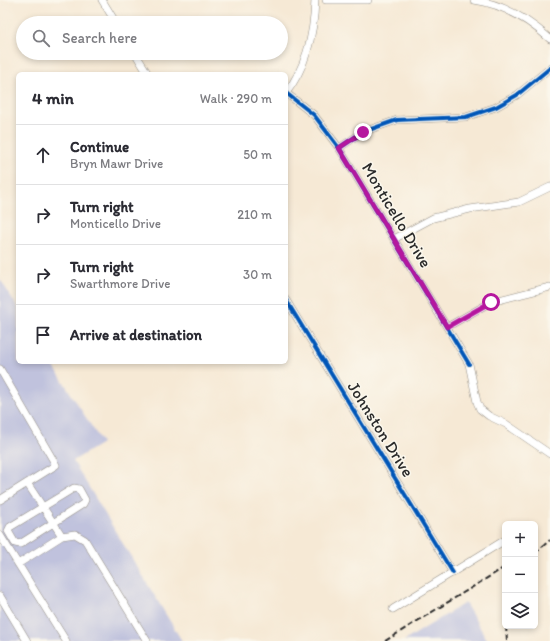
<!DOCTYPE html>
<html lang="en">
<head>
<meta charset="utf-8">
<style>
  :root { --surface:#fff; --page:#f7f7f7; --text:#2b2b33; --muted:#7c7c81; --line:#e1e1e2 }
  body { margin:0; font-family:Itim,sans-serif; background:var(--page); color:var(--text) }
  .controls { position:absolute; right:12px; bottom:12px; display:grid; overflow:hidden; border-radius:6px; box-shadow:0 2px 6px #0003 }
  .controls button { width:36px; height:36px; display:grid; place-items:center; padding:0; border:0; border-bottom:1px solid var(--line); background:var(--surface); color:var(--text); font:20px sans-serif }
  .stop { position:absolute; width:12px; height:12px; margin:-9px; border:3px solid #b5179e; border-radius:50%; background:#fff }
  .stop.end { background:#b5179e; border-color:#fff; box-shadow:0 1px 4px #0008 }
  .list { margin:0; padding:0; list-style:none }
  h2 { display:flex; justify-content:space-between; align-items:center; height:52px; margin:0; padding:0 16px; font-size:17px }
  h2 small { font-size:13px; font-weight:400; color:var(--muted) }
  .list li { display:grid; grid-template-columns:26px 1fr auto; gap:12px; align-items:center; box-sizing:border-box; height:60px; padding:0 16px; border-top:1px solid var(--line) }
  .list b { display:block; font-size:15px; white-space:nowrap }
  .list p { margin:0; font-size:13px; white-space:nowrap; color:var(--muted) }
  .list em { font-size:13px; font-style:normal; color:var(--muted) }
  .icon { flex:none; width:22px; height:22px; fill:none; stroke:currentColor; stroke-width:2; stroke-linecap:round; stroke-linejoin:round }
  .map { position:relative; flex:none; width:550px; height:641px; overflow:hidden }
  .search { position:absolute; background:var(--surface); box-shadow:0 2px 6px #0003; left:16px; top:16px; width:272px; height:44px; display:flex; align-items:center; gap:10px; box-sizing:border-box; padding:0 14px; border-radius:22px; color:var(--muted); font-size:15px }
  .panel { position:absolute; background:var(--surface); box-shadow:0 2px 6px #0003; left:16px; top:72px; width:272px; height:292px; border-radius:6px }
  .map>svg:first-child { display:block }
  .industrial { fill:#c0c2dd }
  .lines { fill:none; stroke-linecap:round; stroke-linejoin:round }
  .minor-casing { stroke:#908a80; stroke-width:8 }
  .minor { stroke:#fff; stroke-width:7 }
  .rail { stroke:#2b2b2b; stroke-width:2; stroke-dasharray:6 3; stroke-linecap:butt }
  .cycleway-casing { stroke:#fbf7ec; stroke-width:6 }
  .cycleway { stroke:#0057b8; stroke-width:4 }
  .route { stroke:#b5179e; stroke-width:5 }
  .labels { text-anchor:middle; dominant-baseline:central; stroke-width:3; stroke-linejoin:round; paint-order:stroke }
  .street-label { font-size:17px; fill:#2b2b2b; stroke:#fbf7ec }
</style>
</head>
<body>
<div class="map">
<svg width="550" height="641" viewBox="0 0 550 641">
  <rect width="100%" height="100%" fill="#fbf7ec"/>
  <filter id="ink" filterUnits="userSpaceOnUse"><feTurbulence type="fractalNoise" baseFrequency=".025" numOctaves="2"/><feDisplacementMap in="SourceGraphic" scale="8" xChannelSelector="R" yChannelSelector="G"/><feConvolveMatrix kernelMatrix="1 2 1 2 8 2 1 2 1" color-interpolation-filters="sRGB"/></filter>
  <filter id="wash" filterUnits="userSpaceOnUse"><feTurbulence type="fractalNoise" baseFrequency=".012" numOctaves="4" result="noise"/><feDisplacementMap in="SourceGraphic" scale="16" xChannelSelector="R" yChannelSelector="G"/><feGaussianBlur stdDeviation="0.9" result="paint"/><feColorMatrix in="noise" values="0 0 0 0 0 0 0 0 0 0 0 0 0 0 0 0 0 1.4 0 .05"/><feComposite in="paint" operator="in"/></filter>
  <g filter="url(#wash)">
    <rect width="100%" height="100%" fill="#f6e9d5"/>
    <path class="industrial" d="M0,279L18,308V362H51L102,443L73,461L182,641H0Z
      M465,603L488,641H404Z"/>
  </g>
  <g filter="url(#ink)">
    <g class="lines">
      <g class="minor-casing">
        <path id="minor" d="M102,0L116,23
          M326,0H368
          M474,0C503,4 529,20 550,39
          M135,53L148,74
          M286,93L314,115L339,148L469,364L477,402L480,409L489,416L506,424L550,454
          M286,93C307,66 314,34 315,0
          M339,148L363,132L397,120L466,117L496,107L517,95L550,68
          M394,239L433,218L470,209L519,202L550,187
          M286,300L453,573
          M447,327L491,302L550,287
          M0,369L56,465L0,500
          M27,483L62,536
          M74,488L79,489L85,500L83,504L20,544L15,543L8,531L10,527Z
          M0,535L66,641
          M18,564L62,536L75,534L85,540L147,641
          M0,596L27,641
          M393,609L505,540"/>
      </g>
      <use href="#minor" class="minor"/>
      <path class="rail" d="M535,553L550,540
        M506,626L507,641
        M385,641L505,567"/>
      <g class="cycleway-casing">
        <path id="cycleway" d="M286,93L314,115L339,148L469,364
          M339,148L363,132L397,120L466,117L496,107L517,95L550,68
          M286,300L453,573"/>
      </g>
      <use href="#cycleway" class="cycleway"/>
    </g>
  </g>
  <g class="lines" filter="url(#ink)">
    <path class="route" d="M363,132L339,148L447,327L491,302"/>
  </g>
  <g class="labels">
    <g class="street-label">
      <text transform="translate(397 215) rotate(59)">Monticello Drive</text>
      <text transform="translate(381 429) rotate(58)">Johnston Drive</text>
    </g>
  </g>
</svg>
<div class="controls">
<button>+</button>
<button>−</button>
<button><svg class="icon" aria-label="layers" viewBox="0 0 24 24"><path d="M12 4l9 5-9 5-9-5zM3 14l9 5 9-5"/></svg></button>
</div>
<div class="stop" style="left:491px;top:302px"></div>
<div class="stop end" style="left:363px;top:132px"></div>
<div class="search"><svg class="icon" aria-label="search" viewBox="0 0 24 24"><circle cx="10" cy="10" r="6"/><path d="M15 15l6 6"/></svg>Search here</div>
<section class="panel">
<h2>4 min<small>Walk · 290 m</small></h2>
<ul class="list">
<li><svg class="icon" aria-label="ahead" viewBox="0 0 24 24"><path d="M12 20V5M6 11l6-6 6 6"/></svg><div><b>Continue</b><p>Bryn Mawr Drive</p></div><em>50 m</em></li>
<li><svg class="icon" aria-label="right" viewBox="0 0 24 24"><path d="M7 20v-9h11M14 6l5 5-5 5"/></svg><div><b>Turn right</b><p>Monticello Drive</p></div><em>210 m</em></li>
<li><svg class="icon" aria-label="right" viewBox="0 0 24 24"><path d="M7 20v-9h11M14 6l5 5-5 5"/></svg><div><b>Turn right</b><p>Swarthmore Drive</p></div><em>30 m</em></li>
<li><svg class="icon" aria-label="arrive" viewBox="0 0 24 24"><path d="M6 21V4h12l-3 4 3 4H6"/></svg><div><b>Arrive at destination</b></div></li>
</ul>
</section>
</div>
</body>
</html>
